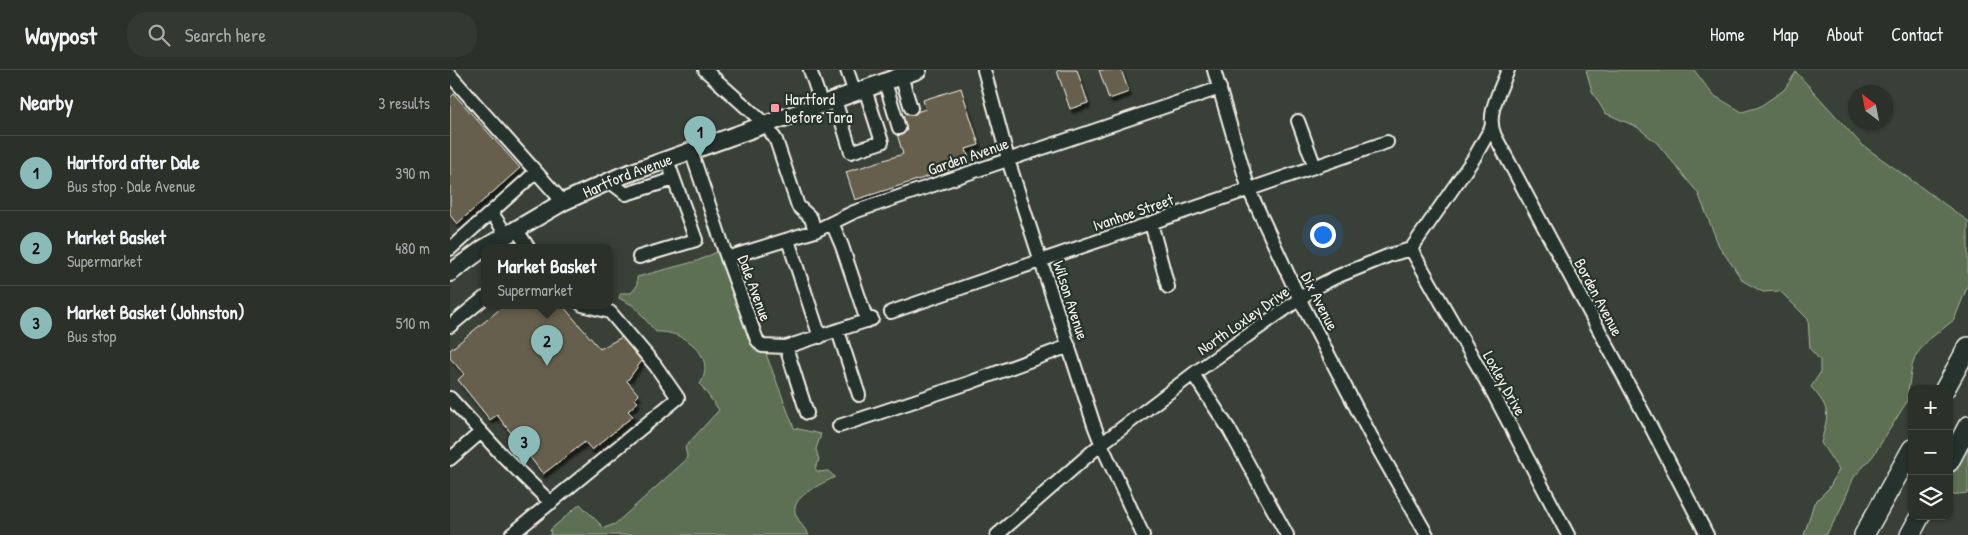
<!DOCTYPE html>
<html lang="en">
<head>
<meta charset="utf-8">
<style>
  :root { --surface:#2b3029; --page:#333831; --text:#f1f3f6; --muted:#a6a9a8; --line:#474b46; --accent:#8bbbb9 }
  body { margin:0; font-family:"Patrick Hand",sans-serif; background:var(--page); color:var(--text) }
  .controls { position:absolute; right:15px; bottom:15px; display:grid; overflow:hidden; border-radius:10px; box-shadow:0 1px 4px #0004 }
  .controls button { width:45px; height:45px; display:grid; place-items:center; padding:0; border:0; border-bottom:1px solid var(--line); background:var(--surface); color:var(--text); font:25px sans-serif }
  .compass { position:absolute; left:1398px; top:15px; width:45px; height:45px; border-radius:50%; background:var(--surface); box-shadow:0 1px 4px #0004; rotate:328deg }
  .you { position:absolute; left:872px; top:164px; width:18px; height:18px; margin:-12px; border:4px solid #fff; border-radius:50%; background:#1a73e8; box-shadow:0 0 0 8px #1a73e833 }
  .badge { display:grid; place-items:center; width:32px; height:32px; border-radius:50%; background:var(--accent); color:#111; font-size:16px; font-weight:700 }
  .pin { position:absolute; translate:-50% -41px; filter:drop-shadow(0 1px 2px #0008) }
  .pin::after { content:''; position:absolute; top:26px; width:18px; height:15px; background:inherit; clip-path:polygon(0 0,100% 0,50% 100%) }
  .popup { position:absolute; left:31px; top:174px; width:132px; height:65px; box-sizing:border-box; display:grid; place-content:center; border-radius:10px; background:var(--surface); filter:drop-shadow(0 1px 4px #0005); font-size:16px; white-space:nowrap; color:var(--muted) }
  .popup b { font-size:19px; color:var(--text) }
  .popup::after { content:''; position:absolute; left:50%; top:100%; margin-left:-10px; border:10px solid transparent; border-top-color:var(--surface) }
  .list { margin:0; padding:0; list-style:none }
  h2 { display:flex; justify-content:space-between; align-items:center; height:65px; margin:0; padding:0 20px; font-size:21px }
  h2 small { font-size:16px; font-weight:400; color:var(--muted) }
  .list li { display:grid; grid-template-columns:32px 1fr auto; gap:15px; align-items:center; box-sizing:border-box; height:75px; padding:0 20px; border-top:1px solid var(--line) }
  .list b { display:block; font-size:19px; white-space:nowrap }
  .list p { margin:0; font-size:16px; white-space:nowrap; color:var(--muted) }
  .list em { font-size:16px; font-style:normal; color:var(--muted) }
  .icon { flex:none; width:28px; height:28px; fill:none; stroke:currentColor; stroke-width:2; stroke-linecap:round; stroke-linejoin:round }
  .map { position:relative; flex:none; width:1518px; height:465px; overflow:hidden }
  header { display:flex; align-items:center; gap:30px; box-sizing:border-box; height:70px; padding:0 25px; background:var(--surface); border-bottom:1px solid var(--line) }
  header strong { font-size:24px }
  nav { display:flex; gap:28px; margin-inline-start:auto; font-size:18px }
  .search { width:350px; height:45px; background:var(--page); display:flex; align-items:center; gap:12px; box-sizing:border-box; padding:0 18px; border-radius:20px; color:var(--muted); font-size:19px }
  main { display:flex }
  aside { flex:1; background:var(--surface) }
  .map>svg:first-child { display:block }
  .green { fill:#5d7053; stroke:#a8b09e }
  .building { fill:#665f4e; stroke:#f4f1e8; filter:url(#shadow) }
  .lines { fill:none; stroke-linecap:round; stroke-linejoin:round }
  .minor-casing { stroke:#f4f1e8; stroke-width:16 }
  .major-casing { stroke:#f4f1e8; stroke-width:20 }
  .highway-casing { stroke:#f4f1e8; stroke-width:22 }
  .minor { stroke:#26332d; stroke-width:12 }
  .major { stroke:#26332d; stroke-width:16 }
  .highway { stroke:#26332d; stroke-width:19 }
  .poi-dot { fill:#ff9aa2; stroke:#26332d; stroke-width:2 }
  .labels { text-anchor:middle; dominant-baseline:central; stroke-width:4.5; stroke-linejoin:round; paint-order:stroke }
  .poi-label { font-size:16px; fill:#f4f1e8; stroke:#26332d; text-anchor:start }
  .street-label { font-size:16px; fill:#f4f1e8; stroke:#26332d }
</style>
</head>
<body>
<header>
<strong>Waypost</strong>
<div class="search"><svg class="icon" aria-label="search" viewBox="0 0 24 24"><circle cx="10" cy="10" r="6"/><path d="M15 15l6 6"/></svg>Search here</div>
<nav><a>Home</a><a>Map</a><a>About</a><a>Contact</a></nav>
</header>
<main>
<aside>
<h2>Nearby<small>3 results</small></h2>
<ul class="list">
<li><span class="badge">1</span><div><b>Hartford after Dale</b><p>Bus stop · Dale Avenue</p></div><em>390 m</em></li>
<li><span class="badge">2</span><div><b>Market Basket</b><p>Supermarket</p></div><em>480 m</em></li>
<li><span class="badge">3</span><div><b>Market Basket (Johnston)</b><p>Bus stop</p></div><em>510 m</em></li>
</ul>
</aside>
<div class="map">
<svg width="1518" height="465" viewBox="0 0 1518 465">
  <defs>
    <filter id="shadow"><feDropShadow dx="2.5" dy="4.5" stdDeviation="1" flood-color="#0009"/></filter>
  </defs>
  <rect width="100%" height="100%" fill="#394037"/>
  <filter id="ink" filterUnits="userSpaceOnUse"><feTurbulence type="fractalNoise" baseFrequency=".02" numOctaves="2"/><feDisplacementMap in="SourceGraphic" scale="10" xChannelSelector="R" yChannelSelector="G"/><feConvolveMatrix kernelMatrix="1 2 1 2 8 2 1 2 1" color-interpolation-filters="sRGB"/></filter>
  <g filter="url(#ink)">
    <path class="green" d="M1136,0H1244L1263,25L1292,42L1309,37L1334,20L1346,2L1411,74L1518,151V215L1504,250L1477,271L1466,285L1462,296L1456,333L1423,386L1404,407L1388,445L1376,465H1354L1364,433L1379,418L1389,400L1371,373C1378,343 1382,341 1361,317L1370,303V290L1360,279L1358,249L1330,221L1313,222L1293,211L1269,176L1248,123L1207,73L1187,57L1155,43L1142,21Z
      M276,178L344,358L371,364L366,379L369,390L365,398L368,402L378,401L385,407C372,414 338,427 346,445C349,452 355,459 359,465H99L101,463L100,460L130,434L154,458L165,454L236,390L237,386L235,377L269,340L250,314C268,286 233,260 206,262L184,236L169,228L171,223H181L187,216V207L247,191Z
      M1518,363V423L1499,425V398Z"/>
    <path class="building" d="M610,0H627L638,33L620,39L607,1Z
      M649,0H671L679,22L659,29Z
      M511,18L529,75L516,79L520,93L405,130L396,102L453,84L447,64L457,61L453,46L476,39L473,30Z
      M4,24L70,98L7,154L0,145V28Z
      M55,235H112L150,279L172,267L194,288L177,311L189,325L185,329L188,332L178,341L183,346L142,380L135,372L93,404L47,345L40,350L8,310L14,304L0,288V280Z"/>
    <g class="lines">
      <g class="minor-casing">
        <path id="minor" d="M255,0L316,55L326,70L348,136L361,148L365,161
          M360,0L372,35
          M397,0L405,23
          M534,0L560,96L644,355L653,378L693,465
          M764,0L799,120L850,230L922,368L977,465
          M1058,0C1050,21 1035,45 1045,66L1201,357L1257,465
          M0,5L113,132
          M451,6L461,38
          M435,12L449,58
          M385,30L401,82L432,72L415,19
          M848,51L865,97
          M241,81L277,188L307,270L312,276L336,277L357,343
          M159,111L176,124L224,109
          M41,142L56,164
          M382,153L392,176L417,251
          M701,153L718,217
          M66,159L78,177
          M338,170L370,267
          M0,179L86,102
          M961,179L1043,323L1118,465
          M189,187L246,170L217,90
          M277,188L365,161L404,142L770,18
          M441,242L937,72
          M0,256L34,228
          M388,261L409,325
          M336,277L422,249
          M743,304L779,359L837,465
          M0,328L51,384L101,433
          M389,356L519,313L619,276
          M0,389L30,363
          M61,465L228,328L205,295L160,242L132,235
          M547,465L651,374L743,304L868,216L886,207L940,185L961,179L1024,88L1041,58"/>
      </g>
      <g class="major-casing">
        <g id="major">
          <path id="s1" d="M36,177L113,132L171,106L468,0"/>
          <path d="M0,203L34,178"/>
        </g>
      </g>
      <g class="highway-casing">
        <path id="highway" d="M1495,319L1518,277
          M1499,392L1518,356
          M1414,465L1462,379
          M1460,465L1470,446"/>
      </g>
      <use href="#minor" class="minor"/>
      <use href="#major" class="major"/>
      <use href="#highway" class="highway"/>
    </g>
  </g>
  <rect class="poi-dot" x="320" y="33" width="10" height="10" rx="2.5"/>
  <g class="labels">
    <g class="poi-label">
      <text x="335" y="29">Hartford<tspan x="335" dy="18">before Tara</tspan></text>
    </g>
    <g class="street-label">
      <text transform="translate(518 86) rotate(-19)">Garden Avenue</text>
      <text stroke="none"><textPath href="#s1" startOffset="159">Hartford Avenue</textPath></text>
      <text transform="translate(683 142) rotate(-19)">Ivanhoe Street</text>
      <text transform="translate(305 218) rotate(70)">Dale Avenue</text>
      <text transform="translate(1149 227) rotate(62)">Borden Avenue</text>
      <text transform="translate(621 230) rotate(72)">Wilson Avenue</text>
      <text transform="translate(870 231) rotate(63)">Dix Avenue</text>
      <text transform="translate(793 250) rotate(-35)">North Loxley Drive</text>
      <text transform="translate(1055 313) rotate(61)">Loxley Drive</text>
    </g>
  </g>
</svg>
<div class="controls">
<button>+</button>
<button>−</button>
<button><svg class="icon" aria-label="layers" viewBox="0 0 24 24"><path d="M12 4l9 5-9 5-9-5zM3 14l9 5 9-5"/></svg></button>
</div>
<svg class="compass" viewBox="-18 -18 36 36"><path d="M0-13l5 13h-10z" fill="#e53935"/><path d="M0 13l5-13h-10z" fill="#a6a9a8"/></svg>
<div class="you"></div>
<div class="pin badge" style="left:250px;top:87px">1</div>
<div class="pin badge" style="left:97px;top:296px">2</div>
<div class="popup"><b>Market Basket</b>Supermarket</div>
<div class="pin badge" style="left:74px;top:397px">3</div>
</div>
</main>
</body>
</html>
